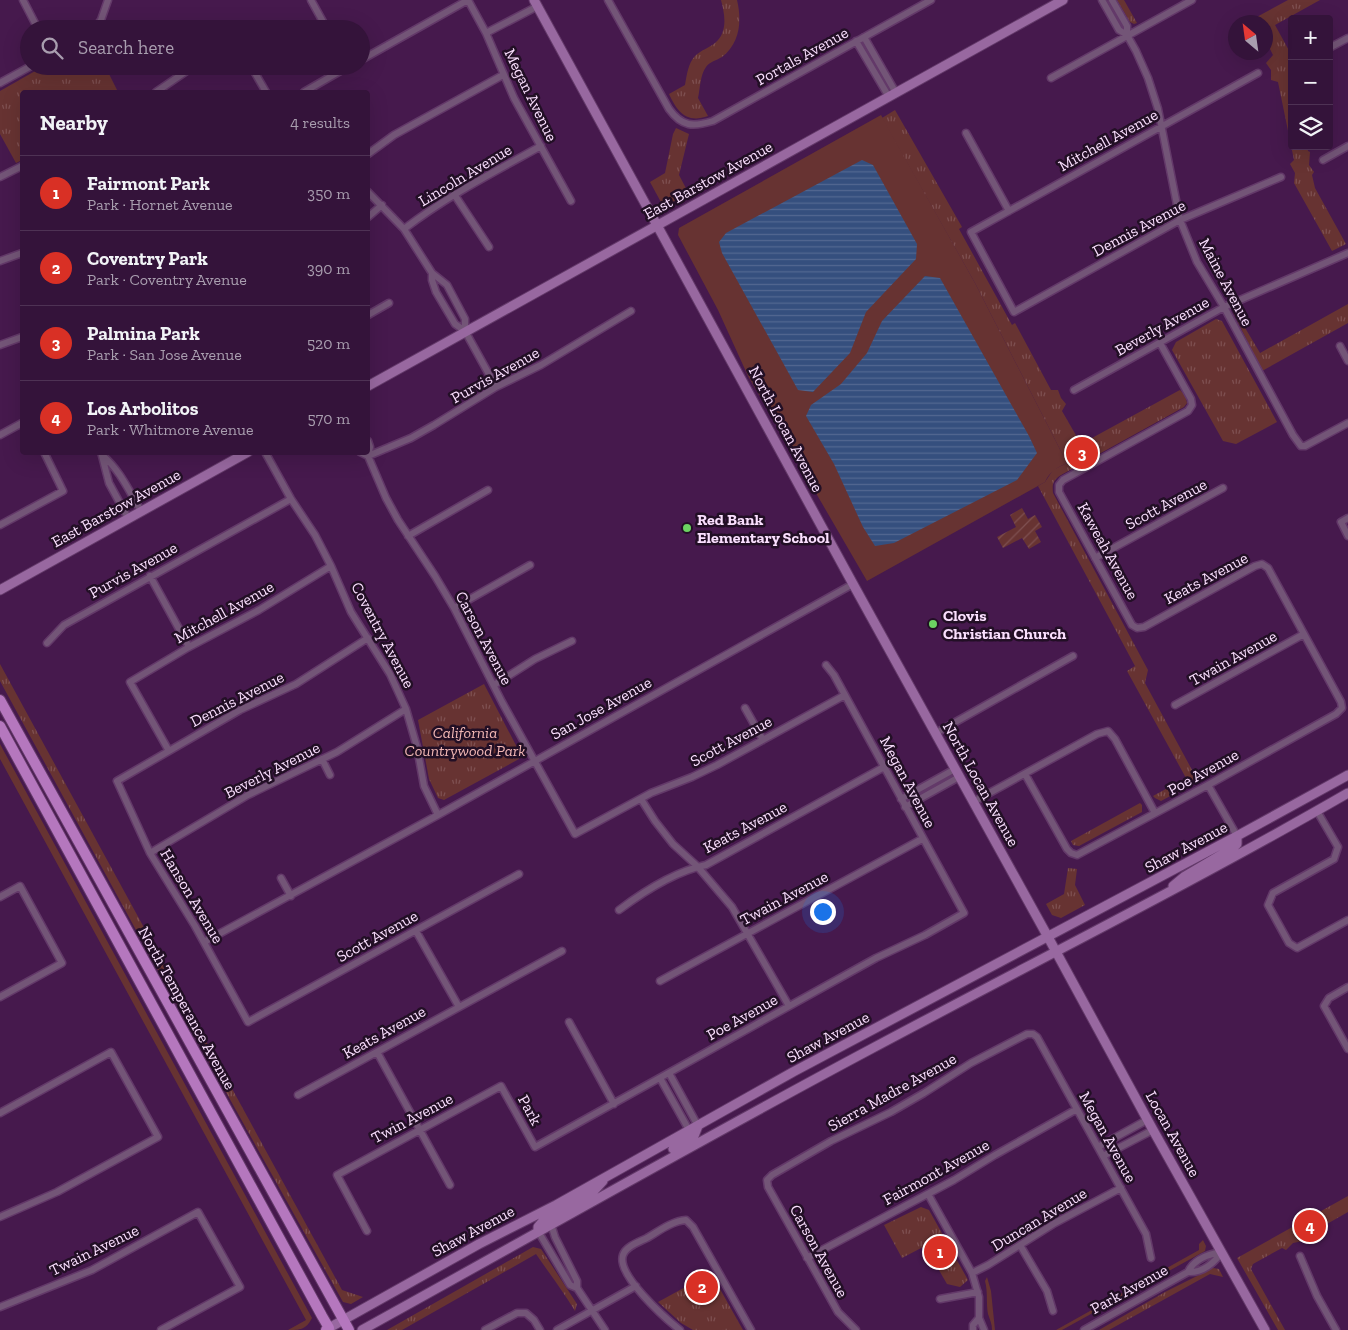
<!DOCTYPE html>
<html lang="en">
<head>
<meta charset="utf-8">
<style>
  :root { --surface:#34133a; --page:#3c1c42; --text:#f1f3f6; --muted:#a99eaf; --line:#4e3254; --accent:#d93025 }
  body { margin:0; font-family:"Zilla Slab",serif; background:var(--page); color:var(--text) }
  .controls { position:absolute; right:15px; top:15px; display:grid; overflow:hidden; border-radius:5px; box-shadow:0 5px 20px #0002 }
  .controls button { width:45px; height:45px; display:grid; place-items:center; padding:0; border:0; border-bottom:1px solid var(--line); background:var(--surface); color:var(--text); font:25px sans-serif }
  .compass { position:absolute; left:1228px; top:15px; width:45px; height:45px; border-radius:50%; background:var(--surface); box-shadow:0 5px 20px #0002; rotate:331deg }
  .you { position:absolute; left:822px; top:911px; width:18px; height:18px; margin:-12px; border:4px solid #fff; border-radius:50%; background:#1a73e8; box-shadow:0 0 0 8px #1a73e833 }
  .badge { display:grid; place-items:center; width:32px; height:32px; border-radius:50%; background:var(--accent); color:#fff; font-size:16px; font-weight:700 }
  .pin { position:absolute; translate:-50% -50%; border:2px solid #fff; box-shadow:0 1px 5px #0006 }
  .list { margin:0; padding:0; list-style:none }
  h2 { display:flex; justify-content:space-between; align-items:center; height:65px; margin:0; padding:0 20px; font-size:21px }
  h2 small { font-size:16px; font-weight:400; color:var(--muted) }
  .list li { display:grid; grid-template-columns:32px 1fr auto; gap:15px; align-items:center; box-sizing:border-box; height:75px; padding:0 20px; border-top:1px solid var(--line) }
  .list b { display:block; font-size:19px; white-space:nowrap }
  .list p { margin:0; font-size:16px; white-space:nowrap; color:var(--muted) }
  .list em { font-size:16px; font-style:normal; color:var(--muted) }
  .icon { flex:none; width:28px; height:28px; fill:none; stroke:currentColor; stroke-width:2; stroke-linecap:round; stroke-linejoin:round }
  .map { position:relative; flex:none; width:1348px; height:1330px; overflow:hidden }
  .search { position:absolute; background:var(--surface); box-shadow:0 5px 20px #0002; left:20px; top:20px; width:350px; height:55px; display:flex; align-items:center; gap:12px; box-sizing:border-box; padding:0 18px; border-radius:28px; color:var(--muted); font-size:19px }
  .panel { position:absolute; background:var(--surface); box-shadow:0 5px 20px #0002; left:20px; top:90px; width:350px; height:365px; border-radius:5px }
  .map>svg:first-child { display:block }
  .grass { fill:#673332 }
  .park { fill:url(#park-tufts) }
  .garden { fill:url(#garden-furrows) }
  .water { fill:url(#water-rules) }
  .lines { fill:none; stroke-linecap:round; stroke-linejoin:round }
  .street-casing { stroke:#633969; stroke-width:9 }
  .secondary-casing { stroke:#633969; stroke-width:11 }
  .primary-casing { stroke:#633969; stroke-width:12 }
  .street { stroke:#735577; stroke-width:6 }
  .secondary { stroke:#9868a0; stroke-width:9 }
  .primary { stroke:#b577be; stroke-width:10 }
  .poi-dot { fill:#6cd362; stroke:#220f25; stroke-width:2 }
  .labels { text-anchor:middle; dominant-baseline:central; stroke-width:5; stroke-linejoin:round; paint-order:stroke }
  .street-label { font-size:16px; fill:#fadffe; stroke:#220f25 }
  .poi-label { font-size:16px; font-weight:bold; fill:#fadffe; stroke:#220f25; text-anchor:start }
  .park-label { font-size:16px; font-style:italic; fill:#f3b8b5; stroke:#220f25 }
</style>
</head>
<body>
<div class="map">
<svg width="1348" height="1330" viewBox="0 0 1348 1330">
  <defs>
    <pattern id="park-tufts" width="24" height="20" patternUnits="userSpaceOnUse" patternTransform="scale(1.25)"><rect width="24" height="20" fill="#673332"/><path d="M3 7l-1-3M5 7V3M7 7l1-3M15 17l-1-3M17 17v-4M19 17l1-3" fill="none" stroke="#7e5051"/></pattern>
    <pattern id="garden-furrows" width="10" height="10" patternUnits="userSpaceOnUse" patternTransform="scale(1.25)"><rect width="10" height="10" fill="#673332"/><path d="M-1 1l2-2M0 10L10 0M9 11l2-2" fill="none" stroke="#7e5051"/></pattern>
    <pattern id="water-rules" width="6" height="5" patternUnits="userSpaceOnUse" patternTransform="scale(1.25)"><rect width="6" height="5" fill="#354f7e"/><path d="M0 2.5h6" fill="none" stroke="#536891"/></pattern>
  </defs>
  <rect width="100%" height="100%" fill="#46194d"/>
  <path class="grass" d="M881,115L975,283L1067,463C1057,468 1050,471 1045,482L867,581L748,376L718,310L678,235L679,228Z
    M0,744L312,1318C306,1330 300,1330 288,1330L306,1320L0,759Z
    M1203,1240L1206,1246L1205,1251L1062,1330H1056L1199,1250V1244Z
    M987,1277L991,1291L995,1330H992C992,1324 990,1320 988,1314C986,1303 988,1292 985,1281Z"/>
  <path class="park" d="M721,0H737C742,21 740,43 722,57C717,60 709,62 706,67C700,75 700,89 698,98L708,116C686,124 677,111 669,94L685,85C687,74 688,64 695,56C701,50 709,48 715,43C728,32 725,15 721,0Z
    M1117,0H1124L1137,23L1134,24L1130,22Z
    M1288,0H1320L1275,25L1292,56V146H1307L1308,151L1310,152L1309,165L1314,172L1312,175L1315,188L1346,244L1332,251L1294,183L1295,173L1290,164L1294,160L1278,82L1271,80V70L1266,63L1273,55L1266,41V22H1255L1253,19Z
    M44,66H105L118,92H22V160L16,163L0,134V91Z
    M895,110L962,227L959,229L1012,325L1015,323L1051,390H1058L1061,398L1066,404L1062,411L1081,444L1178,391L1180,390L1185,395L1187,403L1184,407L1061,475C1053,480 1052,484 1053,493L1148,670L1145,683L1198,781L1161,801L1155,798L1153,796L1186,778L1127,671L1135,666L1038,486L1045,482L1053,470L1067,463L975,283L882,118Z
    M676,128L689,134L679,175L689,194L667,205L662,204L650,182L665,173L673,134Z
    M1348,304V323L1262,371L1233,312L1235,311L1260,353Z
    M1216,319L1222,321L1277,422L1236,444L1223,441L1172,350L1176,342Z
    M0,664L342,1290L363,1297L351,1304L343,1302L159,972L0,681Z
    M484,684L521,755L519,759L444,800L438,798L429,779L418,720Z
    M1140,803L1142,805V812L1079,846L1073,845L1071,841Z
    M1068,868L1077,869L1075,885L1085,905L1061,918L1052,915L1046,904L1064,894Z
    M1348,1196V1212L1304,1237L1303,1241L1293,1243L1286,1250L1282,1248L1253,1264L1251,1269L1285,1330H1278L1237,1258Z
    M921,1207L929,1210L968,1280L960,1287L947,1284L925,1246L902,1258L884,1225Z
    M533,1247L541,1249L577,1304L575,1311C563,1291 549,1273 536,1254L402,1330H387Z
    M1213,1268L1219,1269L1223,1277L1210,1274L1109,1330H1099L1165,1292Z
    M711,1273L743,1330H693L681,1323L658,1302Z"/>
  <path class="garden" d="M1022,508L1028,519L1035,515L1042,527L1035,531L1041,542L1029,549L1022,538L1003,548L997,537L1016,527L1010,515Z"/>
  <path class="water" d="M862,160L873,165L917,244L916,259L866,312L850,353L813,392L798,390L722,253L719,242L726,233Z
    M925,276L940,278L1029,436L1037,453L1017,480L894,543L875,546L863,527L834,464L806,416L811,405L841,384L867,353L882,321Z"/>
  <g class="lines">
    <g class="street-casing">
      <path id="street" d="M23,0L38,29
        M311,0L327,29
        M608,0L669,109C682,127 693,127 713,121L931,0
        M1102,0L1119,30L1127,35L1136,51L1148,78L1158,109L1180,220L1197,262L1224,307L1293,435L1301,446H1305L1348,423
        M1112,0L1127,26V35
        M94,29L101,20L108,0
        M486,33L538,6
        M864,37L896,93
        M856,41L889,97
        M1329,48L1348,38
        M361,60L468,0L486,33L514,98L571,201
        M251,66L266,92
        M1258,73L971,232L1014,312L1180,220L1281,177
        M1051,78L1192,0
        M0,83L31,66
        M156,92L194,66
        M304,92L349,66
        M966,133L1009,211
        M368,154L394,135L503,75
        M1323,160L1348,146
        M0,177L22,166
        M368,192L404,229L432,273L447,285L465,319V331
        M454,194L489,247
        M368,217L382,205
        M404,229C447,196 494,172 541,146
        M0,261L22,253
        M432,273V280L436,292L455,324L465,331L496,387
        M368,315L389,303
        M0,345L22,337
        M1340,346L1348,361
        M1074,390L1224,307L1348,253
        M0,435L22,423
        M368,441L370,447L368,456L386,498L398,520L435,576L454,608L502,702L575,834L651,793L692,777L717,765L845,695
        M101,452L109,483L128,518
        M265,452L291,499L315,535L331,566L351,612L390,674L406,709L417,747L424,786L438,815
        M360,452L368,456
        M102,455C120,470 129,491 141,511
        M368,456L411,438L434,425L496,387L541,365L631,311
        M1348,518L1341,522L1348,536
        M0,525L63,491L44,452
        M408,536L488,490
        M1095,558L1223,488
        M150,576L189,647
        M454,608L530,565
        M368,638L296,684L240,710L117,781L150,853L195,926L248,1022L519,874
        M47,643L64,625L291,499
        M494,685L535,659L572,641
        M1175,705L1304,634
        M745,708L763,740
        M936,733L1073,656
        M169,751L130,682L189,647L259,610L331,566
        M322,759L330,775
        M1025,774L1067,849L1071,853L1077,855L1208,785L1336,714L1342,708L1341,702L1268,568L1262,564L1255,566L1144,627L1137,628L1132,625L1059,492V485L1063,480L1188,411L1192,405L1191,399L1160,343
        M1208,785L1237,836
        M641,799L655,821L673,844L697,866L732,907L789,1006
        M901,799L955,769
        M973,802L1097,734L1108,731L1115,739L1155,813
        M905,807L959,777
        M1317,811L1338,847L1334,859L1273,893L1268,905L1289,943L1297,948L1348,920
        M150,853L248,795L337,752L406,709
        M281,878L291,896
        M0,897L20,886L62,963L0,997
        M619,910C643,892 676,871 706,865L884,767
        M416,931L459,1007
        M204,942L438,815L853,584
        M660,981L922,839
        M1348,987L1329,998L1324,1006L1348,1049
        M569,1022L614,1104
        M377,1052L450,1185
        M669,1073L698,1126
        M660,1078L689,1130
        M298,1095L562,951
        M0,1113L111,1052L158,1137L57,1192L0,1217
        M1098,1147L1147,1120
        M1103,1156L1153,1130
        M928,1194L972,1273L979,1297V1318L984,1330
        M551,1224L555,1237L577,1281V1288L605,1330
        M367,1231L337,1175L501,1086L535,1147L876,958L925,935L964,913L834,675L826,665
        M538,1231L570,1285L577,1288
        M1020,1245L1047,1291L1053,1311
        M1300,1256L1317,1296L1336,1330
        M807,1258L954,1180L995,1155L1077,1109
        M1188,1272C1194,1259 1209,1254 1222,1252
        M972,1273L988,1265L1055,1223L1121,1188
        M940,1299L978,1292
        M0,1307L92,1270L198,1212L240,1287L161,1330
        M485,1330L517,1313H526L534,1320L540,1330
        M557,1330L636,1286
        M680,1330C666,1319 616,1275 623,1255C626,1246 639,1242 647,1238C659,1231 672,1221 686,1220L693,1227L751,1330
        M856,1330L838,1312L768,1187L767,1180L772,1175L831,1141L891,1112L924,1093L971,1063L1027,1034H1033L1037,1037L1146,1234L1151,1258
        M973,1330V1325L979,1318
        M1084,1330L1188,1272C1202,1273 1214,1263 1222,1252"/>
    </g>
    <g class="secondary-casing">
      <path id="secondary" d="M534,0L853,584L1048,937L1153,1130L1265,1330
        M368,386L1063,0
        M0,590L248,452
        M1173,886L1185,876L1234,847L1237,844V836
        M673,1149L694,1136L698,1126
        M538,1231V1227L543,1221L592,1193L603,1181
        M330,1330L329,1328L479,1244L556,1205L793,1072L1237,836L1348,775
        M362,1330C532,1236 700,1140 871,1049C1030,964 1192,883 1348,793"/>
    </g>
    <g class="primary-casing">
      <path id="primary" d="M0,700L349,1330
        M0,726L322,1316L329,1328L326,1330"/>
    </g>
    <use href="#street" class="street"/>
    <use href="#secondary" class="secondary"/>
    <use href="#primary" class="primary"/>
  </g>
  <g class="poi-dot">
    <circle cx="687" cy="528" r="5"/>
    <circle cx="933" cy="624" r="5"/>
  </g>
  <g class="labels">
    <g class="street-label">
      <text transform="translate(802 56) rotate(-29)">Portals Avenue</text>
      <text transform="translate(531 95) rotate(64)">Megan Avenue</text>
      <text transform="translate(1108 140) rotate(-29)">Mitchell Avenue</text>
      <text transform="translate(465 175) rotate(-31)">Lincoln Avenue</text>
      <text transform="translate(708 180) rotate(-29)">East Barstow Avenue</text>
      <text transform="translate(1139 228) rotate(-28)">Dennis Avenue</text>
      <text transform="translate(1226 282) rotate(62)">Maine Avenue</text>
      <text transform="translate(1162 326) rotate(-29)">Beverly Avenue</text>
      <text transform="translate(495 375) rotate(-29)">Purvis Avenue</text>
      <text transform="translate(786 429) rotate(62)">North Locan Avenue</text>
      <text transform="translate(1166 504) rotate(-28)">Scott Avenue</text>
      <text transform="translate(116 508) rotate(-29)">East Barstow Avenue</text>
      <text transform="translate(1108 551) rotate(61)">Kaweah Avenue</text>
      <text transform="translate(133 570) rotate(-29)">Purvis Avenue</text>
      <text transform="translate(1206 578) rotate(-28)">Keats Avenue</text>
      <text transform="translate(224 612) rotate(-29)">Mitchell Avenue</text>
      <text transform="translate(383 635) rotate(62)">Coventry Avenue</text>
      <text transform="translate(484 638) rotate(62)">Carson Avenue</text>
      <text transform="translate(1233 658) rotate(-29)">Twain Avenue</text>
      <text transform="translate(237 699) rotate(-27)">Dennis Avenue</text>
      <text transform="translate(601 708) rotate(-29)">San Jose Avenue</text>
      <text transform="translate(731 741) rotate(-28)">Scott Avenue</text>
      <text transform="translate(272 770) rotate(-27)">Beverly Avenue</text>
      <text transform="translate(1203 772) rotate(-29)">Poe Avenue</text>
      <text transform="translate(908 782) rotate(62)">Megan Avenue</text>
      <text transform="translate(981 784) rotate(61)">North Locan Avenue</text>
      <text transform="translate(745 827) rotate(-28)">Keats Avenue</text>
      <text transform="translate(1186 847) rotate(-28)">Shaw Avenue</text>
      <text transform="translate(192 896) rotate(59)">Hanson Avenue</text>
      <text transform="translate(784 898) rotate(-28)">Twain Avenue</text>
      <text transform="translate(377 936) rotate(-29)">Scott Avenue</text>
      <text transform="translate(187 1008) rotate(61)">North Temperance Avenue</text>
      <text transform="translate(742 1017) rotate(-29)">Poe Avenue</text>
      <text transform="translate(384 1032) rotate(-29)">Keats Avenue</text>
      <text transform="translate(828 1037) rotate(-28)">Shaw Avenue</text>
      <text transform="translate(892 1092) rotate(-29)">Sierra Madre Avenue</text>
      <text transform="translate(530 1110) rotate(61)">Park</text>
      <text transform="translate(412 1118) rotate(-28)">Twin Avenue</text>
      <text transform="translate(1173 1134) rotate(61)">Locan Avenue</text>
      <text transform="translate(1108 1137) rotate(61)">Megan Avenue</text>
      <text transform="translate(936 1172) rotate(-29)">Fairmont Avenue</text>
      <text transform="translate(1039 1219) rotate(-31)">Duncan Avenue</text>
      <text transform="translate(473 1231) rotate(-28)">Shaw Avenue</text>
      <text transform="translate(94 1250) rotate(-26)">Twain Avenue</text>
      <text transform="translate(819 1251) rotate(61)">Carson Avenue</text>
      <text transform="translate(1129 1289) rotate(-29)">Park Avenue</text>
    </g>
    <g class="poi-label">
      <text x="697" y="519">Red Bank<tspan x="697" dy="18">Elementary School</tspan></text>
      <text x="943" y="615">Clovis<tspan x="943" dy="18">Christian Church</tspan></text>
    </g>
    <g class="park-label">
      <text x="465" y="732">California<tspan x="465" dy="18">Countrywood Park</tspan></text>
    </g>
  </g>
</svg>
<div class="controls">
<button>+</button>
<button>−</button>
<button><svg class="icon" aria-label="layers" viewBox="0 0 24 24"><path d="M12 4l9 5-9 5-9-5zM3 14l9 5 9-5"/></svg></button>
</div>
<svg class="compass" viewBox="-18 -18 36 36"><path d="M0-13l5 13h-10z" fill="#e53935"/><path d="M0 13l5-13h-10z" fill="#a99eaf"/></svg>
<div class="you"></div>
<div class="pin badge" style="left:940px;top:1252px">1</div>
<div class="pin badge" style="left:702px;top:1287px">2</div>
<div class="pin badge" style="left:1082px;top:453px">3</div>
<div class="pin badge" style="left:1310px;top:1226px">4</div>
<div class="search"><svg class="icon" aria-label="search" viewBox="0 0 24 24"><circle cx="10" cy="10" r="6"/><path d="M15 15l6 6"/></svg>Search here</div>
<section class="panel">
<h2>Nearby<small>4 results</small></h2>
<ul class="list">
<li><span class="badge">1</span><div><b>Fairmont Park</b><p>Park · Hornet Avenue</p></div><em>350 m</em></li>
<li><span class="badge">2</span><div><b>Coventry Park</b><p>Park · Coventry Avenue</p></div><em>390 m</em></li>
<li><span class="badge">3</span><div><b>Palmina Park</b><p>Park · San Jose Avenue</p></div><em>520 m</em></li>
<li><span class="badge">4</span><div><b>Los Arbolitos</b><p>Park · Whitmore Avenue</p></div><em>570 m</em></li>
</ul>
</section>
</div>
</body>
</html>
